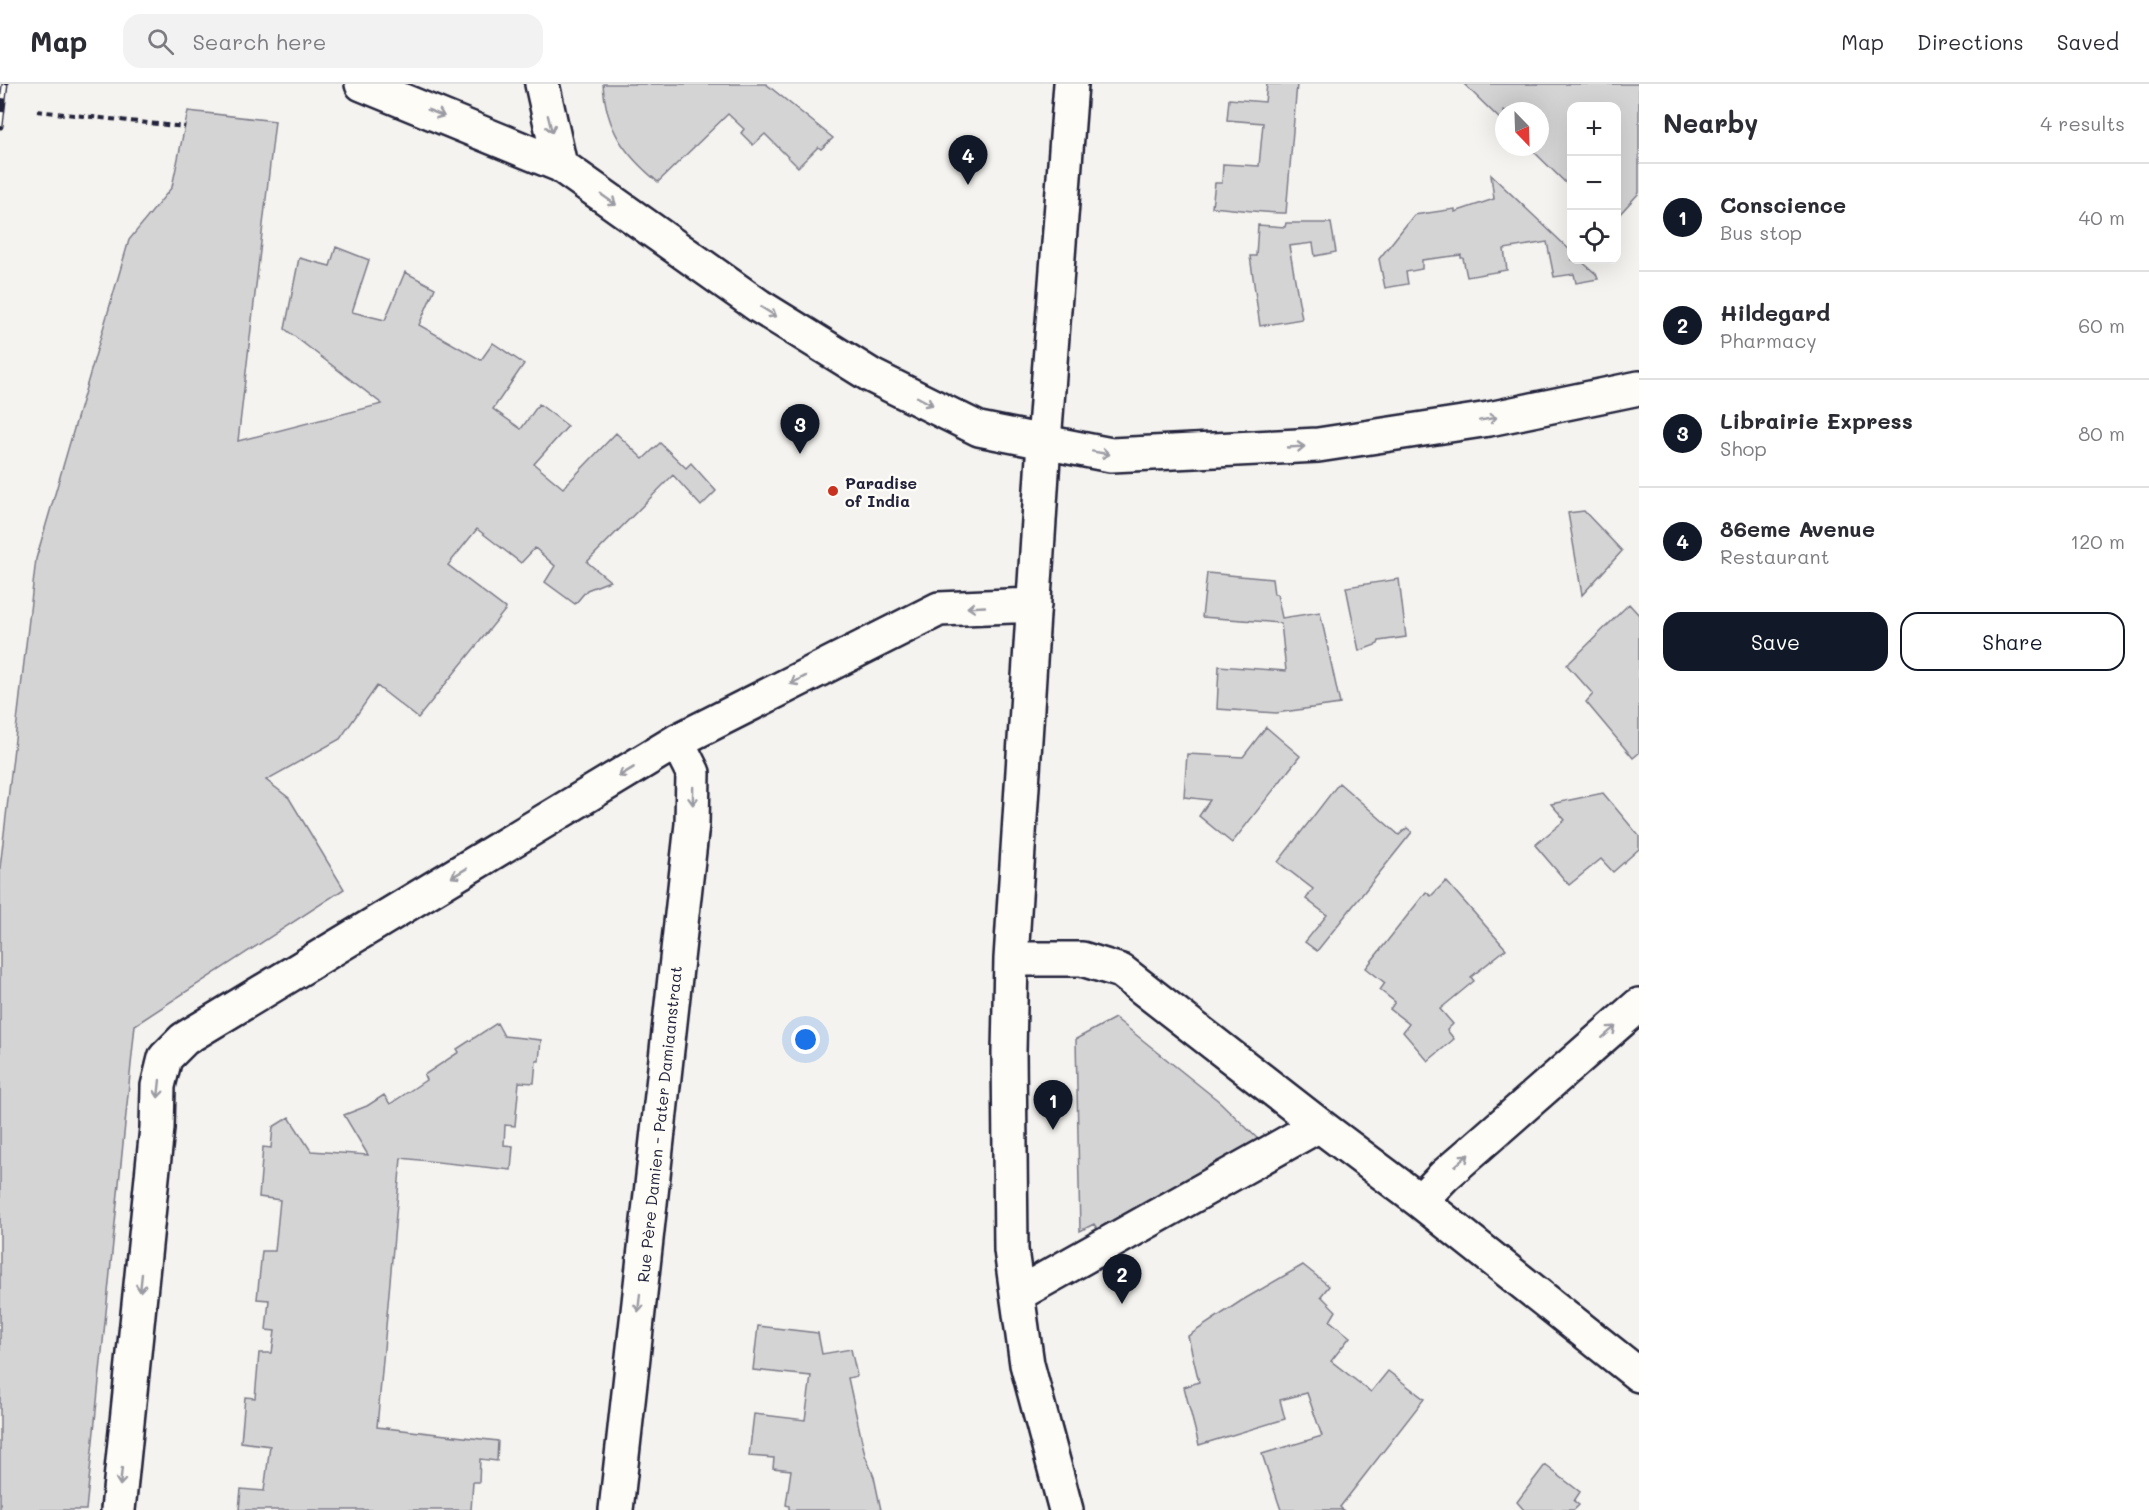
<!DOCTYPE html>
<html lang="en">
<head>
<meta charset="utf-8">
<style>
  :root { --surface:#fff; --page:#f2f2f3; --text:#2b2b33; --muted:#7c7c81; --line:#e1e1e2; --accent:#111827 }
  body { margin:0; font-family:Mali,sans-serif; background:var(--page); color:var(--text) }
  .controls { position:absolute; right:18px; top:18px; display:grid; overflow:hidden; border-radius:12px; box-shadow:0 6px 24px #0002 }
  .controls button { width:54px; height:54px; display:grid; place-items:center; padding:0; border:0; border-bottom:2px solid var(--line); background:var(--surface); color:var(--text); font:30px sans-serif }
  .compass { position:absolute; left:1495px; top:18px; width:54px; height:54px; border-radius:50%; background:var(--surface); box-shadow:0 6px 24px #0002; rotate:157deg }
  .you { position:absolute; left:806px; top:956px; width:21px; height:21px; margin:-15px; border:4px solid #fff; border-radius:50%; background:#1a73e8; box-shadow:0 0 0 9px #1a73e833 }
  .badge { display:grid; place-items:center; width:39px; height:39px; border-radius:50%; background:var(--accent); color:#fff; font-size:20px; font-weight:700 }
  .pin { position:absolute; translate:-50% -50px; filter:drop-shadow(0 2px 3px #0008) }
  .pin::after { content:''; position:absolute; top:32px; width:21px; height:18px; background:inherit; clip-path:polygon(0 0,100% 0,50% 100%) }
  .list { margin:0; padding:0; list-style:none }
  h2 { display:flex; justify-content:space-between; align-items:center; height:78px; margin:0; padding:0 24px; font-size:26px }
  h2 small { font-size:20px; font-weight:400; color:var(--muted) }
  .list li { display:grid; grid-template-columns:39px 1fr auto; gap:18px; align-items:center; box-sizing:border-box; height:108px; padding:0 24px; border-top:2px solid var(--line) }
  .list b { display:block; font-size:22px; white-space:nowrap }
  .list p { margin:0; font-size:20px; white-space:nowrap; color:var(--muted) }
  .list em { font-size:20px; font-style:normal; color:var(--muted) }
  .actions { display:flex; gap:12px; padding:18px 24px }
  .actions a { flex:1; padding:14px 0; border:2px solid var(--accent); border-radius:18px; text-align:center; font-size:21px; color:var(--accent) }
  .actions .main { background:var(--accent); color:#fff }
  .icon { flex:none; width:33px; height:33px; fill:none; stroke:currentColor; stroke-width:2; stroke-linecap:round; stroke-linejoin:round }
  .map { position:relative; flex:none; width:1639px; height:1426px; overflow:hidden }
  header { display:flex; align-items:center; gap:36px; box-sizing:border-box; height:84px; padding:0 30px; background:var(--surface); border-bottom:2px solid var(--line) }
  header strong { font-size:28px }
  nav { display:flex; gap:33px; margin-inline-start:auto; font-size:21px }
  .search { width:420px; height:54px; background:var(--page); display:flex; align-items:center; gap:15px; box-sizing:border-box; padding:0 21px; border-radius:18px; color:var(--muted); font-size:22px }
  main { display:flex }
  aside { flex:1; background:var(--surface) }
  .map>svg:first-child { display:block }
  .green { fill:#d5d4d5; stroke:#7c7b88; stroke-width:1.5 }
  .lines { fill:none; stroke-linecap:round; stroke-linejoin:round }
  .street-casing { stroke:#22223b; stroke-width:38 }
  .secondary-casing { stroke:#22223b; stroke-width:38 }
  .path { stroke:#22223b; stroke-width:4; stroke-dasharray:6 4.5; stroke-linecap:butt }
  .street { stroke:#fdfcf7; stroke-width:33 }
  .secondary { stroke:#fdfcf7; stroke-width:33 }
  .rail-casing { stroke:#22223b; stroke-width:7 }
  .rail { stroke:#fdfcf7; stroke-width:4.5; stroke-dasharray:14; stroke-linecap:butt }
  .oneway { stroke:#9a9aa2 }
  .poi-dot { fill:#c8321e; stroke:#fdfcf7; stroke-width:2 }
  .labels { text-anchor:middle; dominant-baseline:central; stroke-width:5; stroke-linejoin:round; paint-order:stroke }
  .poi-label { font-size:16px; font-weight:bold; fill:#22223b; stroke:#fdfcf7; text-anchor:start }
  .street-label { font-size:16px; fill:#22223b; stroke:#fdfcf7 }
</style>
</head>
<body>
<header>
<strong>Map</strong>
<div class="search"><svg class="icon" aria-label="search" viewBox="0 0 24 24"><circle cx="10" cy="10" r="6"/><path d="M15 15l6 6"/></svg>Search here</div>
<nav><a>Map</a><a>Directions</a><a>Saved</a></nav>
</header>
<main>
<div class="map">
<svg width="1639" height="1426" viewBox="0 0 1639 1426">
  <rect width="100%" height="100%" fill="#f4f3ef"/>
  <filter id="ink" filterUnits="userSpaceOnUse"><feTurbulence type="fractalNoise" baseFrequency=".0167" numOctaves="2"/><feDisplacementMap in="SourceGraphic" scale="12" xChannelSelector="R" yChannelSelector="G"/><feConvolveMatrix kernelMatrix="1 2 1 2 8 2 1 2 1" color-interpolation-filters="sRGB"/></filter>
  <g filter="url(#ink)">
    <path class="green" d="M603,0H766L833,54L821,65L818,63L798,83L765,50L753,61L741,49L744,45L728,30L658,98C624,70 606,45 603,0Z
      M1267,0H1297L1286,129C1261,129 1237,125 1212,123L1215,99H1222L1223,80L1259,82L1263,39L1227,36L1229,15L1265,18Z
      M1464,0H1639V109L1617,133L1616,22H1572L1571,104L1529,63H1540V27H1504V39Z
      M188,27L275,37L238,357L382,320L285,245L299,174L330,182L336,163L369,176L352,228L385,236L405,188L435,204L419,241L481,276L493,259L524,280L493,325L521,345L539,320L568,342L534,380L563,404L616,349L643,375L660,359L686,384L691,379L716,407L701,422L673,391L587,478L610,497L587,506L575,520L545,498L555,482L535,464L521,479L477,445L448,481L506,525L418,634L377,602L340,655L266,696L289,714L344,805L135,941L86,1426H0V784L36,475L129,156L172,103Z
      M1491,91L1571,167L1572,176H1580L1596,190L1598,195L1576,199L1574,190L1554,193L1547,158L1504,165L1507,186L1467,193L1463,174H1461V171L1422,176V185L1406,188L1408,200L1385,204L1379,175L1414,131L1455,125V128L1494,115Z
      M1286,139H1331L1336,168L1315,172L1313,159L1289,162L1302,235L1260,242L1250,172H1256L1258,141L1285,143Z
      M1584,427L1622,467L1582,511L1568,429Z
      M1207,489L1272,495L1274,510H1277L1282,534L1320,528L1340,620L1276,629L1217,625L1219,582L1286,587L1281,539L1202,533Z
      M1399,495L1406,553L1379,557L1378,560L1359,567L1346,503Z
      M1629,520L1639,531V669L1633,674L1586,618L1593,610L1567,581Z
      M1266,643L1300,672L1232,759L1199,732L1210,716L1184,713L1187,670L1243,673Z
      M1339,699L1399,751L1407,744L1412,748L1317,867L1305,858L1327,831L1306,815L1313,805L1278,778Z
      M1603,709L1639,752V765L1613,788L1601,775L1569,801L1535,761L1565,736L1551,720Z
      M1446,797L1506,865L1471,893L1474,897L1440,925L1453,940L1447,946L1454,955L1428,977L1403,948L1409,940L1390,925L1395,918L1380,906L1385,899L1366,884L1426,808L1431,812Z
      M1115,934L1220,1018L1262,1059L1099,1148L1094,1140L1080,1147L1076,955Z
      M497,939L504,952L541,956L539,977H536L534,999L519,998L515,1042L505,1041L504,1061L513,1062L511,1086L401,1074L377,1343L498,1357L497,1377L480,1375L479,1398H473L471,1426H239L241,1405L264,1407L270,1362L241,1358L245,1313L255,1314L259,1269H272L275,1247L266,1246L269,1216L257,1215L262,1167H275L280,1116L259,1113L263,1063L271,1064L273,1043L289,1033L311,1067L368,1071L344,1031L367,1022L384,1011L390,1020L426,996L424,991L459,968L457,965Z
      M1303,1181L1329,1202L1321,1212L1336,1227L1330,1237L1350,1253L1331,1277L1371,1308L1388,1287L1424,1315L1340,1423L1343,1426H1281L1262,1370L1322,1352L1307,1309L1280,1316L1285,1335L1199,1361L1184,1303L1199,1298L1188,1252L1241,1217Z
      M758,1242L818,1249L822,1270L851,1265L857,1292L848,1294L865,1371L874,1393L881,1426H789V1422L786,1421L791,1386L773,1384L774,1374L749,1372L754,1330L805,1336L811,1292L753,1286Z
      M1545,1381L1580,1408L1574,1417L1579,1421L1574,1426H1524L1517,1418Z"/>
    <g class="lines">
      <g class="street-casing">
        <path id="street" d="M1011,875H1082L1121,887L1319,1041L1420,1117L1639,1291
          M1420,1117L1444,1092L1639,921
          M1018,1210L1319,1041
          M118,1426L157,1044L158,1002L165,974L184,955L677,657L939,525L1034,521
          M616,1426L692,740L693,689L677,657
          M1066,1426L1027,1280L1011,1166L1009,968L1011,875L1044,358L1111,371L1318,361L1489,335L1639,304"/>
      </g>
      <g class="secondary-casing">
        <path id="secondary" d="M362,0L560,81L759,222L872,292L979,345L1044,358L1071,0
          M542,0L560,81"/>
      </g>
      <path class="path" d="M37,27L185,43"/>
      <use href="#street" class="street"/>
      <use href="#secondary" class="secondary"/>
      <g class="rail-casing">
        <path id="rail" d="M0,42L5,0"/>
      </g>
      <use href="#rail" class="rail"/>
    </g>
    <defs><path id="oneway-shaft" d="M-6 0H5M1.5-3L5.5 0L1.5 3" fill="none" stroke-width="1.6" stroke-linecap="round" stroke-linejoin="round" transform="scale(1.5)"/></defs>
    <g class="oneway">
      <use href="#oneway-shaft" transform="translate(436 29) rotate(22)"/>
      <use href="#oneway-shaft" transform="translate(550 40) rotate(76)"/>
      <use href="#oneway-shaft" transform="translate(609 116) rotate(35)"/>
      <use href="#oneway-shaft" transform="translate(769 228) rotate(32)"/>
      <use href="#oneway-shaft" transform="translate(925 317) rotate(28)"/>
      <use href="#oneway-shaft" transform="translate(1488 335) rotate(-10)"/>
      <use href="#oneway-shaft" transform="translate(1296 363) rotate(-3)"/>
      <use href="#oneway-shaft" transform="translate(1101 369) rotate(10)"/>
      <use href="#oneway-shaft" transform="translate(976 523) rotate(177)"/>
      <use href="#oneway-shaft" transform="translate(798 596) rotate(153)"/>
      <use href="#oneway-shaft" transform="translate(626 688) rotate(149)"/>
      <use href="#oneway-shaft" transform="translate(693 712) rotate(91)"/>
      <use href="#oneway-shaft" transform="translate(459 789) rotate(149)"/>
      <use href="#oneway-shaft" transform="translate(1609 948) rotate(-41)"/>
      <use href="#oneway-shaft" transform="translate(159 1005) rotate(96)"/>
      <use href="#oneway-shaft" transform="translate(1462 1076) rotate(-41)"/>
      <use href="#oneway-shaft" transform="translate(141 1199) rotate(96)"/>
      <use href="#oneway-shaft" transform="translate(639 1219) rotate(96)"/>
      <use href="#oneway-shaft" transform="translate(121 1393) rotate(96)"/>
    </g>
  </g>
  <circle class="poi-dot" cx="833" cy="407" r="6"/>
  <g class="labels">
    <g class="poi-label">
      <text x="845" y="398">Paradise<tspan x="845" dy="18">of India</tspan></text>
    </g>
    <g class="street-label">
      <text transform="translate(659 1040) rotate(-84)">Rue Père Damien - Pater Damiaanstraat</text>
    </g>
  </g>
</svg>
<div class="controls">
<button>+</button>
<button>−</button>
<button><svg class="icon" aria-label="locate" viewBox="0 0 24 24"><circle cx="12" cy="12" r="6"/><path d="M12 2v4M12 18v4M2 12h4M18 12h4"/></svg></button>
</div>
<svg class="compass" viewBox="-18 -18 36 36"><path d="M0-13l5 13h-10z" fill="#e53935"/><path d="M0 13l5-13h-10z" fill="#7c7c81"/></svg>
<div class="you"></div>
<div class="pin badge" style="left:1053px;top:1046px">1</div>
<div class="pin badge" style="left:1122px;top:1220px">2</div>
<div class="pin badge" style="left:800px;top:370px">3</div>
<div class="pin badge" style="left:968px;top:101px">4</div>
</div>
<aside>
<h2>Nearby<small>4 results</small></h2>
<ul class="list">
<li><span class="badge">1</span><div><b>Conscience</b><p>Bus stop</p></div><em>40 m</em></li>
<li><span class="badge">2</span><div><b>Hildegard</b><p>Pharmacy</p></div><em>60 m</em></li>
<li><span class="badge">3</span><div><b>Librairie Express</b><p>Shop</p></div><em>80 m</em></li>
<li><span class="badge">4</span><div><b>86eme Avenue</b><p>Restaurant</p></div><em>120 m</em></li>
</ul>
<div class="actions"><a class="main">Save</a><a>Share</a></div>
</aside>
</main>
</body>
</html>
